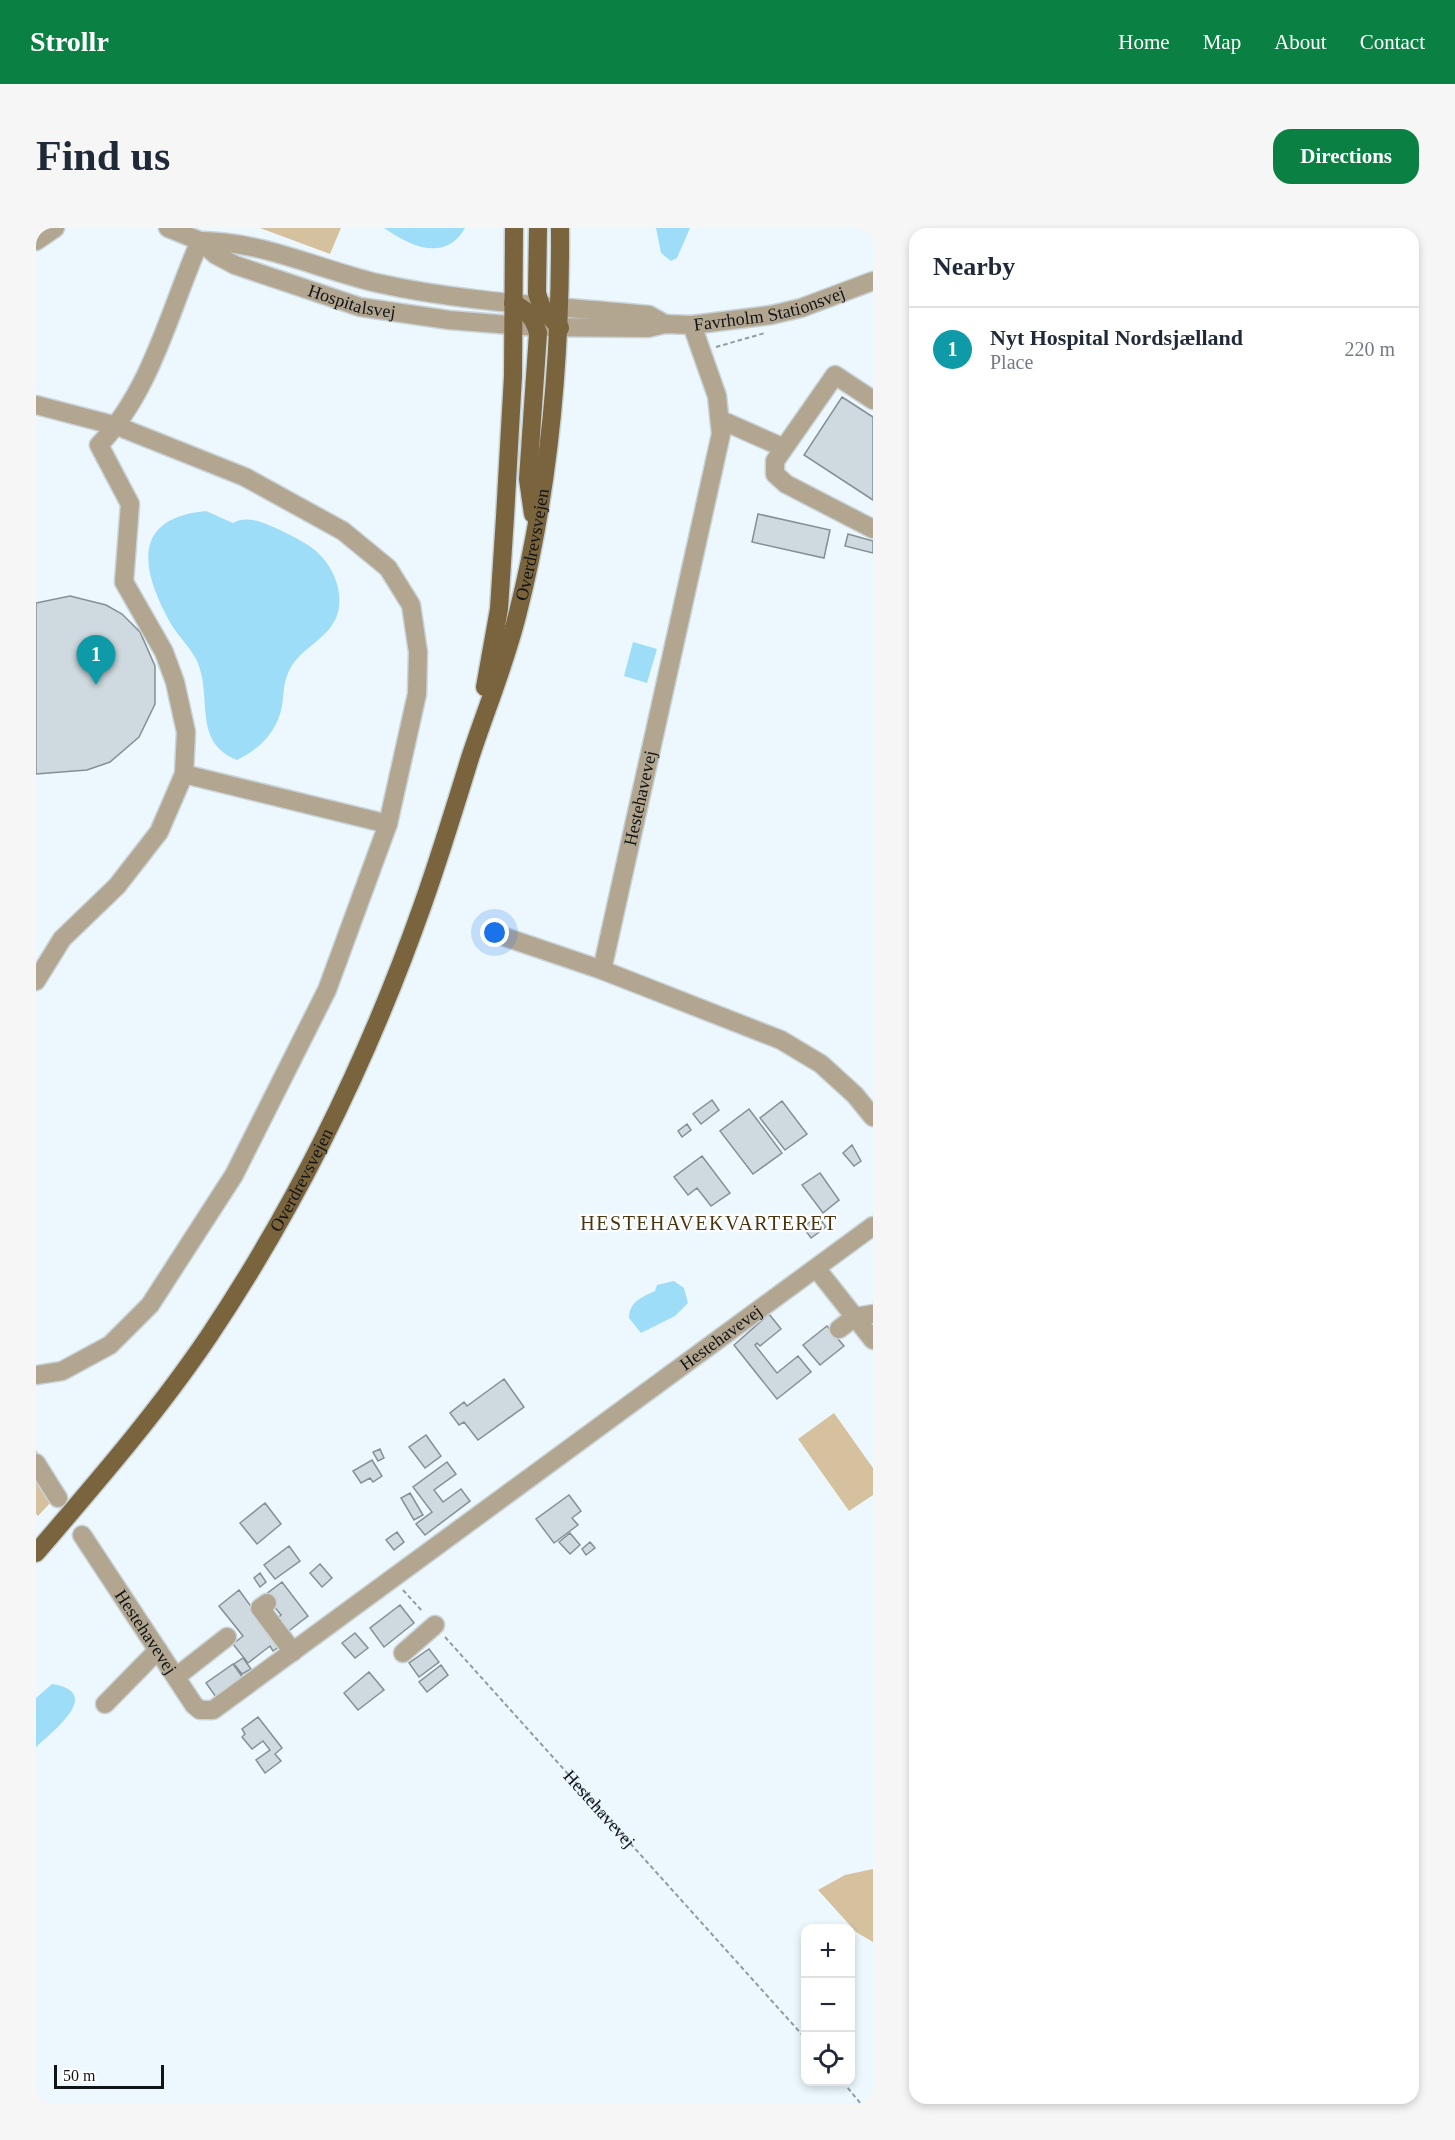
<!DOCTYPE html>
<html lang="en">
<head>
<meta charset="utf-8">
<style>
  :root { --surface:#fff; --page:#f6f6f7; --text:#1f2937; --muted:#747a83; --line:#e0e1e3; --accent:#0b8043 }
  body { margin:0; font-family:Georgia,serif; background:var(--page); color:var(--text) }
  .controls { position:absolute; right:18px; bottom:18px; display:grid; overflow:hidden; border-radius:12px; box-shadow:0 3px 9px #0003 }
  .controls button { width:54px; height:54px; display:grid; place-items:center; padding:0; border:0; border-bottom:2px solid var(--line); background:var(--surface); color:var(--text); font:30px sans-serif }
  .scale { position:absolute; left:18px; bottom:15px; width:110px; box-sizing:border-box; padding-left:6px; border:3px solid #101416; border-top:0; font-size:16px; line-height:21px; white-space:nowrap; color:#101416; -webkit-text-stroke:4px #fff; paint-order:stroke }
  .you { position:absolute; left:459px; top:705px; width:21px; height:21px; margin:-15px; border:4px solid #fff; border-radius:50%; background:#1a73e8; box-shadow:0 0 0 9px #1a73e833 }
  .badge { display:grid; place-items:center; width:39px; height:39px; border-radius:50%; background:var(--accent); color:#fff; font-size:20px; font-weight:700 }
  .pin { position:absolute; translate:-50% -50px; filter:drop-shadow(0 2px 3px #0008) }
  .pin::after { content:''; position:absolute; top:32px; width:21px; height:18px; background:inherit; clip-path:polygon(0 0,100% 0,50% 100%) }
  .list { margin:0; padding:0; list-style:none }
  h2 { display:flex; justify-content:space-between; align-items:center; height:78px; margin:0; padding:0 24px; font-size:26px }
  h2 small { font-size:20px; font-weight:400; color:var(--muted) }
  .list li { display:grid; grid-template-columns:39px 1fr auto; gap:18px; align-items:center; box-sizing:border-box; height:84px; padding:0 24px; border-top:2px solid var(--line) }
  .list b { display:block; font-size:22px; white-space:nowrap }
  .list p { margin:0; font-size:20px; white-space:nowrap; color:var(--muted) }
  .list em { font-size:20px; font-style:normal; color:var(--muted) }
  .icon { flex:none; width:33px; height:33px; fill:none; stroke:currentColor; stroke-width:2; stroke-linecap:round; stroke-linejoin:round }
  .map { position:relative; flex:none; width:837px; height:1876px; overflow:hidden; border-radius:18px }
  header { display:flex; align-items:center; gap:36px; box-sizing:border-box; height:84px; padding:0 30px; background:var(--accent); color:#fff }
  header strong { font-size:28px }
  nav { display:flex; gap:33px; margin-inline-start:auto; font-size:21px }
  .intro { display:flex; align-items:center; justify-content:space-between; box-sizing:border-box; height:144px; padding:0 36px }
  h1 { margin:0; font-size:42px }
  .button { padding:15px 27px; border-radius:18px; background:var(--accent); color:#fff; font-size:21px; font-weight:700 }
  main { display:flex; gap:36px; padding:0 36px }
  aside { flex:1; background:var(--surface); border-radius:18px; box-shadow:0 3px 9px #0003 }
  .map>svg:first-child { display:block }
  .green { fill:#d6c19e }
  .water { fill:#9eddf7 }
  .building { fill:#cedadf; stroke:#859095; stroke-width:1.5 }
  .lines { fill:none; stroke-linecap:round; stroke-linejoin:round }
  .minor-casing { stroke:#c9d4d9; stroke-width:21 }
  .major-casing { stroke:#c9d4d9; stroke-width:21 }
  .path { stroke:#929ba0; stroke-width:2; stroke-dasharray:4.5 3; stroke-linecap:butt }
  .minor { stroke:#b3a691; stroke-width:18 }
  .major { stroke:#7a643d; stroke-width:18 }
  .labels { text-anchor:middle; dominant-baseline:central; stroke-width:4.5; stroke-linejoin:round; paint-order:stroke }
  .street-label { font-size:18px; fill:#101416; stroke:#fff }
  .neighbourhood-label { font-size:20px; letter-spacing:1.5px; fill:#49350f; stroke:#fff }
</style>
</head>
<body>
<header>
<strong>Strollr</strong>
<nav><a>Home</a><a>Map</a><a>About</a><a>Contact</a></nav>
</header>
<div class="intro"><h1>Find us</h1><a class="button">Directions</a></div>
<main>
<div class="map">
<svg width="837" height="1876" viewBox="0 0 837 1876">
  <rect width="100%" height="100%" fill="#ecf8fe"/>
  <path class="green" d="M224,0H305L294,26Z
    M798,1185L837,1240V1267L813,1283L762,1211Z
    M0,1222L27,1261L2,1288L0,1286Z
    M837,1641V1714L820,1704L782,1662L809,1647Z"/>
  <path class="water" d="M348,0H429C409,35 374,18 348,0Z
    M620,0H654L641,30L635,33L625,25Z
    M170,283L197,295C211,286 230,296 244,302C258,309 276,317 286,329C303,348 311,379 294,400C281,416 262,424 253,443C247,455 248,465 246,478C241,504 224,521 201,532C156,514 177,470 161,433C155,420 142,408 135,396C105,343 94,290 170,283Z
    M597,414L621,421L611,455L588,448Z
    M638,1053L648,1060L652,1075L639,1088L605,1105L593,1090C593,1074 606,1069 619,1063L621,1057Z
    M16,1456C69,1464 16,1504 0,1519V1470Z"/>
  <path class="building" d="M806,169L837,189V272L768,227Z
    M722,286L794,302L788,330L716,314Z
    M812,306L837,313V325L809,318Z
    M34,368L70,377L86,386L104,404L119,438V476L103,509L74,534L51,542L0,546V375Z
    M676,872L683,882L665,896L657,886Z
    M746,873L771,906L749,922L724,890Z
    M713,881L746,925L717,946L684,903Z
    M651,896L655,902L646,909L642,903Z
    M816,917L825,933L818,938L807,925Z
    M666,928L694,965L675,978L661,960L652,967L638,949Z
    M784,945L803,972L787,985L766,957Z
    M782,988L790,999L775,1010L767,999Z
    M733,1086L745,1101L724,1118L721,1115L719,1117L741,1145L762,1128L775,1144L741,1171L698,1117Z
    M791,1098L808,1118L784,1137L767,1117Z
    M468,1151L488,1179L442,1212L428,1194L423,1197L414,1185L428,1174L431,1178Z
    M390,1207L405,1228L389,1240L373,1219Z
    M344,1221L348,1230L342,1233L337,1224Z
    M336,1232L346,1248L337,1254L334,1250L325,1255L317,1243Z
    M411,1234L420,1246L398,1262L407,1274L425,1261L434,1273L389,1307L380,1296L396,1284L377,1259Z
    M374,1265L387,1287L378,1292L365,1270Z
    M533,1267L545,1283L536,1290L542,1297L518,1315L500,1291Z
    M229,1275L245,1296L221,1316L204,1295Z
    M361,1304L368,1314L358,1322L350,1312Z
    M534,1305L544,1317L534,1326L523,1314Z
    M554,1314L559,1320L550,1327L546,1321Z
    M253,1318L264,1333L239,1351L228,1337Z
    M284,1336L296,1350L286,1359L274,1345Z
    M224,1345L230,1354L224,1359L218,1350Z
    M246,1354L272,1388L250,1405L240,1392L245,1387L229,1367Z
    M203,1362L244,1418L237,1423L234,1418L212,1435L197,1416L207,1408L183,1378Z
    M364,1377L378,1395L348,1419L334,1400Z
    M319,1405L332,1420L319,1430L306,1415Z
    M393,1421L403,1434L383,1449L373,1435Z
    M207,1430L215,1441L206,1446L198,1436Z
    M197,1436L207,1450L180,1469L170,1455Z
    M405,1437L412,1447L391,1464L383,1454Z
    M333,1444L348,1462L322,1482L308,1465Z
    M222,1489L246,1520L239,1526L245,1533L229,1545L220,1532L234,1522L227,1513L216,1521L206,1509L209,1506L206,1501Z"/>
  <g class="lines">
    <g class="minor-casing">
      <g id="minor">
        <path id="s2" d="M132,0L164,13L180,27L199,37L324,79L413,92L500,99L612,100L629,96L656,97L735,87L765,80L837,53"/>
        <path d="M0,13L19,0"/>
        <path d="M164,13C225,13 282,41 341,55C430,75 523,78 613,87L629,96"/>
        <path d="M837,172L799,147L739,233V246L750,256L837,301"/>
        <path d="M0,177L81,198L209,249L307,303L352,340L375,377L382,424L381,466L352,596L291,762L198,947L114,1077L74,1117L26,1143L0,1147"/>
        <path d="M685,192L748,220"/>
        <path d="M148,546L150,504L139,454L128,424L88,354L94,276L63,217C116,162 134,81 164,13"/>
        <path d="M457,705L566,742L745,812L785,836L819,867L837,889"/>
        <path id="s3" d="M566,742L685,206L681,168L656,97"/>
        <path d="M0,753L26,711L81,658L123,604L148,546L352,596"/>
        <path d="M780,1040L837,1112"/>
        <path d="M803,1101L819,1089L837,1086"/>
        <path d="M0,1235L22,1270"/>
        <path id="s4" d="M46,1307L158,1477L164,1482H177L837,998"/>
        <path d="M231,1375L224,1380L257,1424"/>
        <path d="M367,1425L399,1397"/>
        <path d="M140,1449L191,1409"/>
        <path d="M69,1476L122,1422"/>
      </g>
    </g>
    <g class="major-casing">
      <g id="major">
        <path d="M502,0L501,65L505,78L524,100"/>
        <path d="M477,75C491,82 498,90 502,105L492,251L497,286"/>
        <path d="M449,459L463,381L469,289L477,148L478,0"/>
        <path id="s5" d="M0,1325C60,1255 121,1185 173,1108C262,975 334,826 387,676C404,628 419,579 434,530C450,481 470,434 482,384C514,258 525,130 524,0"/>
      </g>
    </g>
    <g class="path">
      <path d="M680,119L729,105"/>
      <path d="M367,1362L387,1384"/>
      <path id="s1" d="M409,1409L770,1811"/>
      <path d="M807,1854L825,1876"/>
    </g>
    <use href="#minor" class="minor"/>
    <use href="#major" class="major"/>
  </g>
  <g class="labels">
    <g class="street-label">
      <text stroke="none"><textPath href="#s2" startOffset="200">Hospitalsvej</textPath></text>
      <text stroke="none"><textPath href="#s2" startOffset="622">Favrholm Stationsvej</textPath></text>
      <text stroke="none"><textPath href="#s5" startOffset="1137">Overdrevsvejen</textPath></text>
      <text stroke="none"><textPath href="#s3" startOffset="176">Hestehavevej</textPath></text>
      <text stroke="none"><textPath href="#s5" startOffset="459">Overdrevsvejen</textPath></text>
      <text stroke="none"><textPath href="#s4" startOffset="854">Hestehavevej</textPath></text>
      <text stroke="none"><textPath href="#s4" startOffset="116">Hestehavevej</textPath></text>
      <text stroke="none"><textPath href="#s1" startOffset="231">Hestehavevej</textPath></text>
    </g>
    <g class="neighbourhood-label">
      <text x="673" y="995">HESTEHAVEKVARTERET</text>
    </g>
  </g>
</svg>
<div class="controls">
<button>+</button>
<button>−</button>
<button><svg class="icon" aria-label="locate" viewBox="0 0 24 24"><circle cx="12" cy="12" r="6"/><path d="M12 2v4M12 18v4M2 12h4M18 12h4"/></svg></button>
</div>
<div class="scale">50 m</div>
<div class="you"></div>
<div class="pin badge" style="left:60px;top:457px;background:#0f9aa8">1</div>
</div>
<aside>
<h2>Nearby<small></small></h2>
<ul class="list">
<li><span class="badge" style="background:#0f9aa8">1</span><div><b>Nyt Hospital Nordsjælland</b><p>Place</p></div><em>220 m</em></li>
</ul>
</aside>
</main>
</body>
</html>
